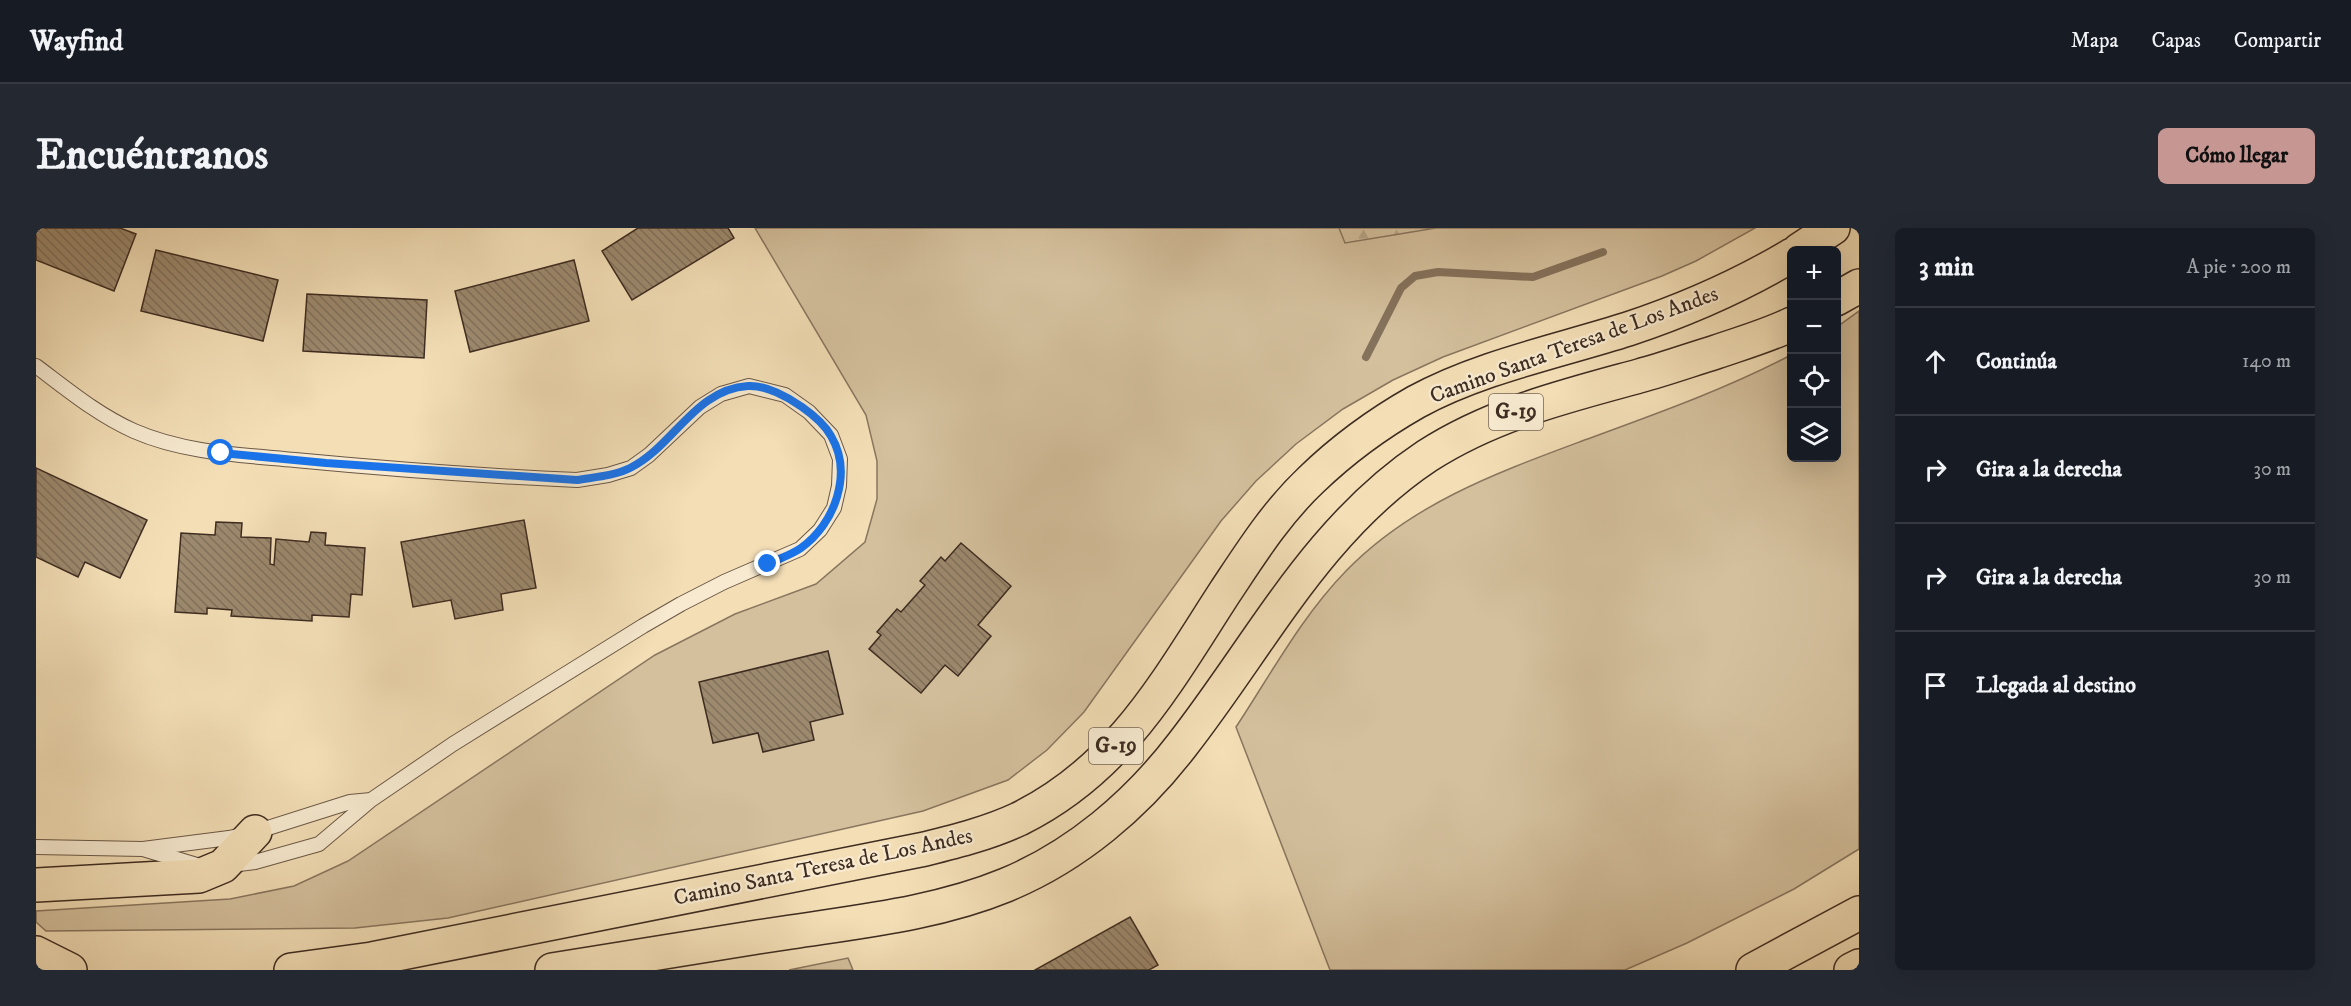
<!DOCTYPE html>
<html lang="es">
<head>
<meta charset="utf-8">
<style>
  :root { --surface:#171b24; --page:#242831; --text:#f1f3f6; --muted:#9ea1a6; --line:#363941; --accent:#c59692 }
  body { margin:0; font-family:"IM FELL DW Pica",serif; background:var(--page); color:var(--text) }
  .controls { position:absolute; right:18px; top:18px; display:grid; overflow:hidden; border-radius:9px; box-shadow:0 6px 24px #0002 }
  .controls button { width:54px; height:54px; display:grid; place-items:center; padding:0; border:0; border-bottom:2px solid var(--line); background:var(--surface); color:var(--text); font:30px sans-serif }
  .stop { position:absolute; width:18px; height:18px; margin:-14px; border:4px solid #1a73e8; border-radius:50%; background:#fff }
  .stop.end { background:#1a73e8; border-color:#fff; box-shadow:0 2px 6px #0008 }
  .list { margin:0; padding:0; list-style:none }
  h2 { display:flex; justify-content:space-between; align-items:center; height:78px; margin:0; padding:0 24px; font-size:26px }
  h2 small { font-size:20px; font-weight:400; color:var(--muted) }
  .list li { display:grid; grid-template-columns:39px 1fr auto; gap:18px; align-items:center; box-sizing:border-box; height:108px; padding:0 24px; border-top:2px solid var(--line) }
  .list b { display:block; font-size:22px; white-space:nowrap }
  .list em { font-size:20px; font-style:normal; color:var(--muted) }
  .icon { flex:none; width:33px; height:33px; fill:none; stroke:currentColor; stroke-width:2; stroke-linecap:round; stroke-linejoin:round }
  .map { position:relative; flex:none; width:1823px; height:742px; overflow:hidden; border-radius:9px }
  header { display:flex; align-items:center; gap:36px; box-sizing:border-box; height:84px; padding:0 30px; background:var(--surface); border-bottom:2px solid var(--line) }
  header strong { font-size:28px }
  nav { display:flex; gap:33px; margin-inline-start:auto; font-size:21px }
  .intro { display:flex; align-items:center; justify-content:space-between; box-sizing:border-box; height:144px; padding:0 36px }
  h1 { margin:0; font-size:42px }
  .button { padding:15px 27px; border-radius:9px; background:var(--accent); color:#111; font-size:21px; font-weight:700 }
  main { display:flex; gap:36px; padding:0 36px }
  aside { flex:1; background:var(--surface); border-radius:9px; box-shadow:0 6px 24px #0002 }
  .map>svg:first-child { display:block }
  .green { fill:#d4c09d; stroke:#89765f; stroke-width:1.5 }
  .forest { fill:url(#forest-firs); stroke:#89765f; stroke-width:1.5 }
  .lines { fill:none; stroke-linecap:round; stroke-linejoin:round }
  .stream { stroke:#85725c; stroke-width:8 }
  .building { fill:url(#building-back-hatch); stroke:#3e2c21; stroke-width:1.5 }
  .service-casing { stroke:#6b5846; stroke-width:16 }
  .primary-casing { stroke:#3e2c21; stroke-width:36 }
  .motorway-casing { stroke:#3e2c21; stroke-width:36 }
  .service { stroke:#f7ead0; stroke-width:14 }
  .primary { stroke:#f3deb6; stroke-width:33 }
  .motorway { stroke:#f3deb6; stroke-width:33 }
  .route { stroke:#1a73e8; stroke-width:8 }
  .labels { text-anchor:middle; dominant-baseline:central; stroke-width:4.5; stroke-linejoin:round; paint-order:stroke }
  .shield { fill:#f7ead0; stroke:#766556; stroke-width:1.5 }
  .shield-label { font-size:21px; font-weight:bold; fill:#3e2c21 }
  .street-label { font-size:22px; fill:#3e2c21; stroke:#f7ead0 }
</style>
</head>
<body>
<header>
<strong>Wayfind</strong>
<nav><a>Mapa</a><a>Capas</a><a>Compartir</a></nav>
</header>
<div class="intro"><h1>Encuéntranos</h1><a class="button">Cómo llegar</a></div>
<main>
<div class="map">
<svg width="1823" height="742" viewBox="0 0 1823 742">
  <defs>
    <pattern id="forest-firs" width="22" height="20" patternUnits="userSpaceOnUse" patternTransform="scale(1.5)"><rect width="22" height="20" fill="#d4c09d"/><path d="M5 1l3.5 6h-7zM16 11l3.5 6h-7z" fill="#b7a587"/></pattern>
    <pattern id="building-back-hatch" width="6" height="6" patternUnits="userSpaceOnUse" patternTransform="scale(1.5)"><rect width="6" height="6" fill="#9c896e"/><path d="M-1 5l2 2M0 0l6 6M5-1l2 2" fill="none" stroke="#81705a"/></pattern>
  </defs>
  <rect width="100%" height="100%" fill="#f3deb6"/>
  <filter id="stains"><feTurbulence type="fractalNoise" baseFrequency=".00333" numOctaves="4"/><feColorMatrix values="0 0 0 0 .2 0 0 0 0 .09 0 0 0 0 .02 0 0 0 .5 -.17"/></filter>
  <radialGradient id="worn" r=".72"><stop offset=".6" stop-color="#630" stop-opacity="0"/><stop offset="1" stop-color="#630" stop-opacity=".3"/></radialGradient>
  <path class="green" d="M719,0H1719L1660,33L1626,48L1407,129L1357,152L1307,181L1260,216L1220,253L1185,293L1048,484L1011,522L972,552L887,583L412,690L319,700L10,703L0,694V683L194,671L258,658L312,633L619,427L699,386L780,356L829,314L841,271V233L830,187Z
    M1823,83V621L1758,661L1651,715L1589,742H1294L1200,499C1235,446 1266,388 1310,343C1375,276 1460,245 1546,213C1617,187 1688,162 1755,127L1756,230H1800L1801,99Z
    M812,730L817,742H753Z"/>
  <path class="forest" d="M1303,0H1400L1309,15Z"/>
  <g class="lines">
    <path class="stream" d="M1330,129L1365,60L1379,48L1402,44L1497,49L1567,24"/>
  </g>
  <path class="building" d="M0,0H84L100,6L78,63L0,32Z
    M602,0H692L698,10L596,72L566,23Z
    M120,22L242,52L227,113L105,83Z
    M538,32L553,93L434,124L419,63Z
    M271,66L391,72L388,130L267,123Z
    M0,240L111,292L84,350L49,334L42,349L0,329Z
    M488,292L500,360L465,366L467,382L419,391L415,372L377,379L365,314Z
    M180,294L206,295L205,309L235,310L234,336L238,337L240,311L273,314L275,304L290,305L289,317L329,320L326,367L315,366L313,389L276,387V393L195,388L196,382L171,380V386L139,384L145,305L179,307Z
    M925,315L975,358L942,397L955,408L922,448L909,437L885,465L833,421L845,407L841,404L861,381L865,384L889,357L884,353L905,329L909,333Z
    M792,423L807,486L774,494L778,512L727,524L722,505L677,515L663,454Z
    M1094,689L1122,737L1113,742H999Z"/>
  <g class="lines">
    <g class="service-casing">
      <path id="service" d="M0,138C32,162 62,187 98,203C148,225 206,227 259,232C353,241 447,248 541,252L572,247L595,240L613,227L664,179L685,166L713,158L749,167L773,184L795,207L804,231L803,258L798,280L784,302L764,321L688,354L645,376L607,398L417,516L335,572L283,616L219,634L195,637
        M0,619L107,621L193,610L219,604L314,574L335,572
        M107,621L164,638"/>
    </g>
    <g class="primary-casing">
      <path id="primary" d="M1763,22L1797,0
        M1800,71L1823,58
        M0,657L163,648L187,638L219,604
        M0,725L34,742
        M255,742L336,731L889,621C921,613 953,605 983,591C1084,541 1130,455 1189,364C1215,325 1240,285 1275,252C1306,222 1343,195 1380,174C1444,139 1523,123 1592,101C1649,82 1704,58 1756,27
        M516,742C595,729 675,716 755,704C827,693 902,685 970,657C1040,628 1100,577 1146,517C1225,416 1281,301 1391,228C1456,186 1530,168 1603,148C1629,141 1654,132 1680,124C1706,115 1731,108 1756,96"/>
    </g>
    <g class="motorway-casing">
      <path id="motorway" d="M1717,742L1823,685
        M1815,742L1823,738"/>
    </g>
    <use href="#service" class="service"/>
    <use href="#primary" class="primary"/>
    <use href="#motorway" class="motorway"/>
  </g>
  <g class="lines">
    <path class="route" d="M185,225L290,235L541,252C559,249 578,248 594,240C637,219 659,161 712,158C730,157 752,169 766,179C776,186 789,197 795,208C817,245 799,296 765,320C755,327 742,331 732,336"/>
  </g>
  <g class="labels">
    <g class="shield">
      <rect x="1453" y="166" width="54" height="36" rx="4.5"/>
      <rect x="1053" y="500" width="54" height="36" rx="4.5"/>
    </g>
    <g class="shield-label">
      <text x="1480" y="184">G-19</text>
      <text x="1080" y="518">G-19</text>
    </g>
    <g class="street-label">
      <text transform="translate(1538 117) rotate(-20)">Camino Santa Teresa de Los Andes</text>
      <text transform="translate(787 639) rotate(-12)">Camino Santa Teresa de Los Andes</text>
    </g>
  </g>
  <rect width="100%" height="100%" filter="url(#stains)"/>
  <rect width="100%" height="100%" fill="url(#worn)"/>
</svg>
<div class="controls">
<button>+</button>
<button>−</button>
<button><svg class="icon" aria-label="locate" viewBox="0 0 24 24"><circle cx="12" cy="12" r="6"/><path d="M12 2v4M12 18v4M2 12h4M18 12h4"/></svg></button>
<button><svg class="icon" aria-label="layers" viewBox="0 0 24 24"><path d="M12 4l9 5-9 5-9-5zM3 14l9 5 9-5"/></svg></button>
</div>
<div class="stop" style="left:185px;top:225px"></div>
<div class="stop end" style="left:732px;top:336px"></div>
</div>
<aside>
<h2>3 min<small>A pie · 200 m</small></h2>
<ul class="list">
<li><svg class="icon" aria-label="ahead" viewBox="0 0 24 24"><path d="M12 20V5M6 11l6-6 6 6"/></svg><div><b>Continúa</b></div><em>140 m</em></li>
<li><svg class="icon" aria-label="right" viewBox="0 0 24 24"><path d="M7 20v-9h11M14 6l5 5-5 5"/></svg><div><b>Gira a la derecha</b></div><em>30 m</em></li>
<li><svg class="icon" aria-label="right" viewBox="0 0 24 24"><path d="M7 20v-9h11M14 6l5 5-5 5"/></svg><div><b>Gira a la derecha</b></div><em>30 m</em></li>
<li><svg class="icon" aria-label="arrive" viewBox="0 0 24 24"><path d="M6 21V4h12l-3 4 3 4H6"/></svg><div><b>Llegada al destino</b></div></li>
</ul>
</aside>
</main>
</body>
</html>
